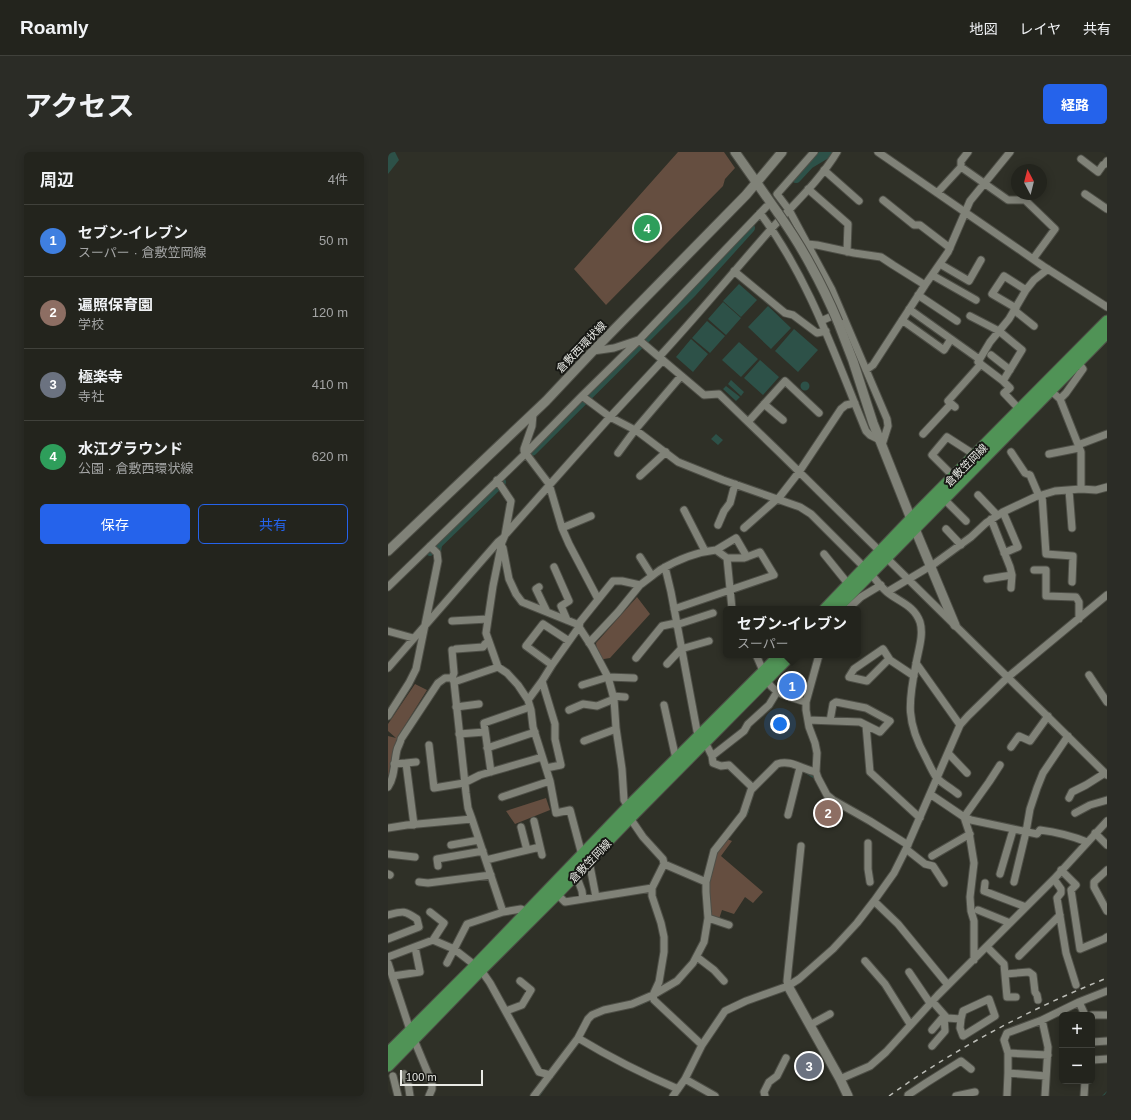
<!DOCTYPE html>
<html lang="ja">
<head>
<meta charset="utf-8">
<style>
  :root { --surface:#23241d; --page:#2b2c26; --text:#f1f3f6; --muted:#a3a4a4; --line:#40413b; --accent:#2563eb }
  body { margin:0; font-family:Arial,"Noto Sans JP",sans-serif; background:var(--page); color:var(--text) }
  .controls { position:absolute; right:12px; bottom:12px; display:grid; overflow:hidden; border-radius:6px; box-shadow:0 2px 10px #0003 }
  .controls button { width:36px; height:36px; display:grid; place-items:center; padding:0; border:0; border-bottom:1px solid var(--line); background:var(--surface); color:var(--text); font:20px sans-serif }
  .compass { position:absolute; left:623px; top:12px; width:36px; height:36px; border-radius:50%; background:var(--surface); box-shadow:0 2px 10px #0003; rotate:353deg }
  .scale { position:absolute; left:12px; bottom:10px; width:83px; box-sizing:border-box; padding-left:4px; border:2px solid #e9eae5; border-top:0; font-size:11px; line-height:14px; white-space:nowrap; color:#e9eae5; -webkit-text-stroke:3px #171814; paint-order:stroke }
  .you { position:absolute; left:392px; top:572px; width:14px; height:14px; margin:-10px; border:3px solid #fff; border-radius:50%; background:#1a73e8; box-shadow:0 0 0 6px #1a73e833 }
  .badge { display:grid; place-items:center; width:26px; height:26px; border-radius:50%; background:var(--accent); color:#fff; font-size:13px; font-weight:700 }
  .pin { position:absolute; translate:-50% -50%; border:2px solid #fff; box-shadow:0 1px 4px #0006 }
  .popup { position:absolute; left:335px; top:454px; width:138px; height:52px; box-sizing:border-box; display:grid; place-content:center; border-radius:6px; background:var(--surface); filter:drop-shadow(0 1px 3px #0005); font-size:13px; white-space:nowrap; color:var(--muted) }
  .popup b { font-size:15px; color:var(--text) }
  .popup::after { content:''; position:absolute; left:50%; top:100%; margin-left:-8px; border:8px solid transparent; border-top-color:var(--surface) }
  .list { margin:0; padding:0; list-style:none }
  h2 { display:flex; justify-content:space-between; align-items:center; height:52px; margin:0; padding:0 16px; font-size:17px }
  h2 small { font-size:13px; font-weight:400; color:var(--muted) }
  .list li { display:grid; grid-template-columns:26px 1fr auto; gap:12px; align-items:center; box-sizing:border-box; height:72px; padding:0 16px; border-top:1px solid var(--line) }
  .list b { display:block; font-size:15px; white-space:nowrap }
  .list p { margin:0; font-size:13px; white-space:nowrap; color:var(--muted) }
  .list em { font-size:13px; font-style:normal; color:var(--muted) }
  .actions { display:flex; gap:8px; padding:12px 16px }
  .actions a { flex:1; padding:9px 0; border:1px solid var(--accent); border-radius:6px; text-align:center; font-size:14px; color:var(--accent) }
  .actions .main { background:var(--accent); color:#fff }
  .map { position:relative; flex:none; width:719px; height:944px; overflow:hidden; border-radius:6px }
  header { display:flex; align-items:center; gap:24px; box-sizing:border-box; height:56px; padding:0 20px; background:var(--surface); border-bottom:1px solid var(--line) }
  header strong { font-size:19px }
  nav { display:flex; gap:22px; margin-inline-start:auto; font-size:14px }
  .intro { display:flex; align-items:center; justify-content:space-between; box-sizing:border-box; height:96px; padding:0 24px }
  h1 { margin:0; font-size:28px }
  .button { padding:10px 18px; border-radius:6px; background:var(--accent); color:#fff; font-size:14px; font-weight:700 }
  main { display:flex; gap:24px; padding:0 24px }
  aside { flex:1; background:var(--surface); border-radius:6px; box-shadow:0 2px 10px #0003 }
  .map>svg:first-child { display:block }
  .green { fill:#654e40 }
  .water { fill:#2d5148 }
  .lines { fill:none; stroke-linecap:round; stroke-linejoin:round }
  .stream { stroke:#2d5148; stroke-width:1.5 }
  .river { stroke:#2d5148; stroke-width:10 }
  .street-casing { stroke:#4e4f47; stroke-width:9 }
  .secondary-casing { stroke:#4e4f47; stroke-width:11 }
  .primary-casing { stroke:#4e4f47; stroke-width:13 }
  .street { stroke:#808278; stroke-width:7 }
  .secondary { stroke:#808278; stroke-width:9 }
  .primary { stroke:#509356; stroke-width:11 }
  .rail { stroke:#bcbdb7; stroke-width:1.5; stroke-dasharray:5 5; stroke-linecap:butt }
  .secondary-bridge-casing { stroke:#4e4f47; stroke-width:11; stroke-linecap:butt }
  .secondary-bridge { stroke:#808278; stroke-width:9 }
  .labels { text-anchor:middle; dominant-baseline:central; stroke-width:4; stroke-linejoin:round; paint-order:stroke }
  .street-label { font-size:11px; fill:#e9eae5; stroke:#171814 }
</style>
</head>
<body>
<header>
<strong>Roamly</strong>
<nav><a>地図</a><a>レイヤ</a><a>共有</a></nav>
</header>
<div class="intro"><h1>アクセス</h1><a class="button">経路</a></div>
<main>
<aside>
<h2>周辺<small>4件</small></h2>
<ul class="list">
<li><span class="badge" style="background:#3f7fe0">1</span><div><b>セブン-イレブン</b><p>スーパー · 倉敷笠岡線</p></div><em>50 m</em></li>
<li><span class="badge" style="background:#8d6e63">2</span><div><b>遍照保育園</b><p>学校</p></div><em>120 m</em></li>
<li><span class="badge" style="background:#6b7280">3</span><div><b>極楽寺</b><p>寺社</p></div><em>410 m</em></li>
<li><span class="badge" style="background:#2e9e5b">4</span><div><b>水江グラウンド</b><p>公園 · 倉敷西環状線</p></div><em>620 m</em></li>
</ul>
<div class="actions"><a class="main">保存</a><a>共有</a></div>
</aside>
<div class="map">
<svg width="719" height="944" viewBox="0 0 719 944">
  <rect width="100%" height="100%" fill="#2f3027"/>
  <path class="green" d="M290,0H336L347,16L337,27L335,34L218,153L186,117Z
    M249,445L262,462L222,506L210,508L208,491Z
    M27,532L39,538L9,586L14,587L4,624L0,623V584L8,586L0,579V572Z
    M158,646L162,658L127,672L118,659Z
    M339,687L344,689L333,704L375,740L365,751L357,745L346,762L334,758L331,767L322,763L320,734L327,704Z"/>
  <path class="water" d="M0,0H7L11,8L0,22Z
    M351,132L369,148L353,165L335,149Z
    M335,150L353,166L338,183L320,167Z
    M380,154L403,176L383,197L360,175Z
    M319,169L337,184L322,201L304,186Z
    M406,177L430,198L410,220L387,199Z
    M303,187L320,202L305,220L288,205Z
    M351,190L370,207L353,225L334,208Z
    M372,208L391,225L375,243L356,226Z
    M343,228L356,240L353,244L340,232Z
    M412.5 234a4.5 4.5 0 1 1 9 0a4.5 4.5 0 1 1-9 0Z
    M338,234L352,245L348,249L335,237Z
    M328,282L335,288L330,293L323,287Z"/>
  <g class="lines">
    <path class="stream" d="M262,217L270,208
      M52,402L54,388
      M417,620L425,625V623
      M358,663L360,660L362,650
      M251,853L264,847
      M151,944L160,931
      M715,944L719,940"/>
    <path class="river" d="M408,26L421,12L441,0
      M144,299L304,140L362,76
      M42,399L113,330"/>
    <g class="street-casing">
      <path id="street" d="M426,0L389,42L401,58L444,138L499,267L500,274L494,293
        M490,0L655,114L719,155
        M693,7L710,20L715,13L717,12L719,9
        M573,15V9L580,0
        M436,18L471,49
        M420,37L460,72L459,100
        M549,41L573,15L620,48H637L667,77L645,107
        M697,42L719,57
        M495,48L526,73H532L562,96
        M372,61C421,126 447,204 478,279L482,283L492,288
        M419,92L429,93L466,101L493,105L505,113L537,133
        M552,112L581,129L593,108
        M346,119L397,161L405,163L429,181L438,179
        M544,123L588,148
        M530,143L569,169
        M628,156L604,142L616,124L638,138
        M521,157L591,207
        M626,158L646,174
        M582,164L611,179L634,198L615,229
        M514,168L556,198L563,187
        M433,169L451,161
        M251,188L316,243L331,242L391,300L719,623
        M205,199L226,196L250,188
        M603,203L622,218
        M271,205C310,163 346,119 384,76C405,53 433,27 449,0
        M275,208L222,265L117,383L114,390L105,434L98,481L110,515L119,521L130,533L140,548L154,529L164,513L191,475L192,470L225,429H234L252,433C259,428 265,423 272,418C289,408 309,400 328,398L339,406L344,457
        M478,218L485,213L537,133L560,100L582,49L622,0
        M662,238L672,247L693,300V337
        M194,244L222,265L249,279L290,310L335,328L412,355L423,362L477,416
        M672,247L678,241L695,217L690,210
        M376,252L395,268
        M567,255L560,249L593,212
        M633,259L616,241L622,236L615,229L590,210L602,190L621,167L638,138L646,128L660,117
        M145,262L144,274L136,297V299L161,332L174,376L181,392L210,447
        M360,270L397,229L431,261
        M535,282L563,252
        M690,293L719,282
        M623,300L637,321L642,323L651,344
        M230,301L247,278L293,224
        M661,302L691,296
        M252,324L278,300
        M566,325L544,303L559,285L587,303
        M109,328L123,349L117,383
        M681,338L684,376
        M590,343L609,363
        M654,343L658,402L685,404L684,430
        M390,347L411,320L453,257L458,253L467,251
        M556,347L578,369
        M296,358L317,399
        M615,360L630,395L616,401
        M603,367L622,415L624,423L623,436
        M330,373L336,359L342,351L347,332
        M174,376L203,364
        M356,376L389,347
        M558,377L573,393
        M115,396L121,427L128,442L134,450L191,473
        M328,398L348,386L359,405
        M436,402L461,433
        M252,405L264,424
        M166,415L181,449L173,454L179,468
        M277,415L283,440L309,579L311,585L317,590L324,604L356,579L360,572L381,553L389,540
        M646,418H658V444L688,445L691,450V467
        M483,422C488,428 493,435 499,440C511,450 526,453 532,470C536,483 530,499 528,512C520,551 518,570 538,606C541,612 544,619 548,625C553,631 563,636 570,642
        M599,427L624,423
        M0,435L137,302L194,244L251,188L378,55
        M151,435L148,437L159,460
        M499,440L546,412L583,385L598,371L615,360L647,345L667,339L693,337L708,338L719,335
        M286,457L386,423L372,400L356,406H339
        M460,457L473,445L493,433
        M64,469L100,467
        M288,473L325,461
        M191,475L204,495L220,525L226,547L228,576L234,617L236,648L240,655L242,666L255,685L275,707L276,712L264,736V744L273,771L276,785V800L271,830L265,843L266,848L314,893
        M0,479L25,486
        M201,491L230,460L252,433
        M68,497L95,495L97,492L100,490
        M368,503C372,511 375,519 378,527C386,543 403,545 418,550
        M431,503L418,550V558L421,575L427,591L429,601L428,620L430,626L439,643L445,648L482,669L520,693
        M248,506L274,474L288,471
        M501,507L479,529L461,525L466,517L495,497L502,508L526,524
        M528,511L572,573
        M279,512L293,497L321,489
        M164,513L138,494L155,472L181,489
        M0,516L110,390L115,386
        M701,523L719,550
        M64,526L66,521L64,498
        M154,529L167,572V587L173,613L158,616
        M66,530L78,641L80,656L84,667
        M194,533L220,525L246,526
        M225,544L237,545
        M140,548L143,558L145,575L162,629L168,661L182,658L194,703
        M276,553L288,607
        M68,555L91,552
        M181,558L195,552L209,554L226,547
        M0,564L21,531L28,517L50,409L49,401L42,394
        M420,568L472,570L492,580L502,569L478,556L448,550L445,552L442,569
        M478,573L482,620L532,666
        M71,582L97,580
        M196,589L228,577
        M41,593L46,636L76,631L92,623L154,605
        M623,595L631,584L642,589L660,564
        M99,596L147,580
        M560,601L579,621
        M324,604L325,611L333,614L341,613L365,636
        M18,611L28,610
        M6,612L18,611L26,673
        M103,620L96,571L142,555
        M0,635C7,625 6,610 9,598C10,594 13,590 13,587L50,531L57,526H64L66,530L110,515
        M542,642L576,665L583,668L649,682L652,678C668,680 684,684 699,690
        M114,645L162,629
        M681,646L684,640L698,633L717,621
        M687,661L702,653L719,648
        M400,663L412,615
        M146,669L154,703
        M133,675L139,698
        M0,676L19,673L84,667L115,760
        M707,681L719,693
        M480,691V717L482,730
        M63,693L91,688
        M518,697L537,712L545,714L556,731
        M0,702L27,705
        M544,704L582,682
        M98,708L152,695
        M201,709L208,745
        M276,712L318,730
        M50,714L49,707L95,699
        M673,718L688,733L683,738L692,797L716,787L719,785
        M719,718L706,730V735L719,759
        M0,722L2,723
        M612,722L625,678
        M188,723L194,739L195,747
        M666,727L673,737V741L669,746L678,801L688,833
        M31,730L40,731L103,723
        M626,730L638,680L642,657L649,636L655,621L680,584
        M597,731L596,739L638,755
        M166,739L177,750L264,736
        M486,749L510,772L560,833
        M590,758L622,771
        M0,763C15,759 16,758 29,767L31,775L0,787
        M320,766L341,773
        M45,788L66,797L93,818L102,831L151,920L162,923
        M599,795L616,812L619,845H628
        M631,804L672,763
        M0,805L45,788L56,771L42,760
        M309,805L326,818L336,829
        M586,808V769L583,759L582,745L586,711L581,680L576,665L601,630L612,613
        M477,809L497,832L522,872
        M0,811L22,878L44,931V937L41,944
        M59,811L79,772L115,760L133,757L139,760L141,762
        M521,820L542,851
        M617,822L641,820L645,823L647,840L649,843L650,848
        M5,824L32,820L27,795
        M400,834L399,829L413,694
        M544,849L559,866L573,867L572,876L575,884L607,864L601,847L575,859L573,867
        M691,850L697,863
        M118,859L134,853L143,838L132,829
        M704,863H719
        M654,868L660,895L657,944
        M422,873L442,862
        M544,878L556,864
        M190,886C223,906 255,922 290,937
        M704,890L719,889
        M544,894L557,879L556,864
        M620,901L660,903
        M704,908L719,907
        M620,921L658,924
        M16,922L20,931L22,944
        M5,924L10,944
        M297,927L327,944
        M452,927L482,914L498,900L550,843L666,727L719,669
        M146,944L190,886L200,867L204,863L216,858L244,852L265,843L289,829L305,811L316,790L320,766L318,740V730L326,699L355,662L363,638L389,612C403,607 415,618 428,620
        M285,944L297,927L314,893L337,859L358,849L400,834L411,827L445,797L469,771L486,749L506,721L518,697L572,573L580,564L620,525L719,443
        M377,944L376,940L381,930L389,924L398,906
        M520,944V943L538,931L573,909L583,917
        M568,944L587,940
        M619,944L620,921V901L616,888L619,881L654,868L691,850L719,839
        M696,944L697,929"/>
    </g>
    <g class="secondary-casing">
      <path id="secondary" d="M347,0L390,61
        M450,170L465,209L485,271L527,377L567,473
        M0,399L158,249L205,199L358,43L394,0
        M400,834L452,927L460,944"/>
    </g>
    <g class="primary-casing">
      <path id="primary" d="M437,457L523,367L719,169
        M448,457L719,181
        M0,901L87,814L240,655L392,503
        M0,914L93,818L168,743L242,666L403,503"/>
    </g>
    <use href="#street" class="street"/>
    <use href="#secondary" class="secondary"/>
    <use href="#primary" class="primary"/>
    <path class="rail" d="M501,944C568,896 642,857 719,826"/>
    <g class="secondary-bridge-casing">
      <path id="secondary-bridge" d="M390,61C402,78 413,95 423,114C433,132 442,151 450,170"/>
    </g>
    <use href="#secondary-bridge" class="secondary-bridge"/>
  </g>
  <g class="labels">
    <g class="street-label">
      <text transform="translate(193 195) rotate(-46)">倉敷西環状線</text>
      <text transform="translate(578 313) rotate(-45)">倉敷笠岡線</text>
      <text transform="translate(202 709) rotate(-46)">倉敷笠岡線</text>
    </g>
  </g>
</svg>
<div class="controls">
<button>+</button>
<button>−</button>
</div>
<svg class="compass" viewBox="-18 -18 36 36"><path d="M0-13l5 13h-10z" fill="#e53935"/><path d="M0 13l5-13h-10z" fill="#a3a4a4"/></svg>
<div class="scale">100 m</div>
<div class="you"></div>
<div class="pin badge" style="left:404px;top:534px;background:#3f7fe0">1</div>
<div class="popup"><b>セブン-イレブン</b>スーパー</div>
<div class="pin badge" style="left:440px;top:661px;background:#8d6e63">2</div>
<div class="pin badge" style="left:421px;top:914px;background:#6b7280">3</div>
<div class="pin badge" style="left:259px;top:76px;background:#2e9e5b">4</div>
</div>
</main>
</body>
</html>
